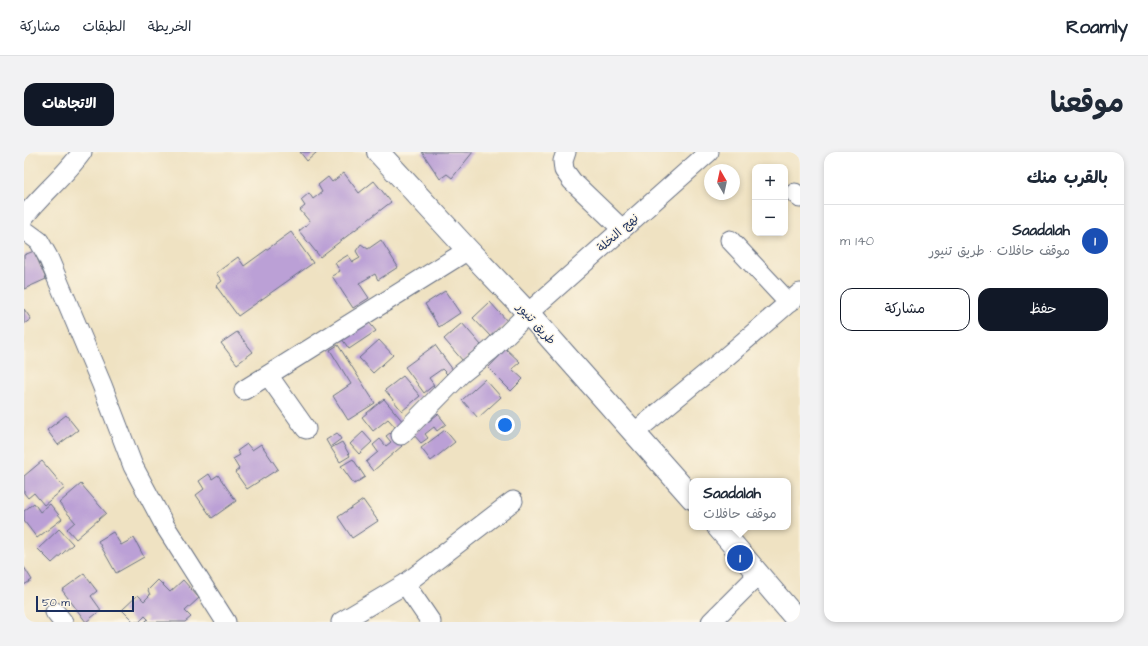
<!DOCTYPE html>
<html lang="ar">
<head>
<meta charset="utf-8">
<style>
  :root { --surface:#fff; --page:#f2f2f3; --text:#1f2937; --muted:#747a83; --line:#e0e1e3; --accent:#111827 }
  body { margin:0; font-family:"Architects Daughter","Playpen Sans Arabic",sans-serif; background:var(--page); color:var(--text); direction:rtl }
  .controls { position:absolute; right:12px; top:12px; display:grid; overflow:hidden; border-radius:8px; box-shadow:0 2px 6px #0003 }
  .controls button { width:36px; height:36px; display:grid; place-items:center; padding:0; border:0; border-bottom:1px solid var(--line); background:var(--surface); color:var(--text); font:20px sans-serif }
  .compass { position:absolute; left:680px; top:12px; width:36px; height:36px; border-radius:50%; background:var(--surface); box-shadow:0 2px 6px #0003; rotate:351deg }
  .scale { position:absolute; left:12px; bottom:10px; width:98px; box-sizing:border-box; padding-left:4px; border:2px solid #1b2f5e; border-top:0; font-size:11px; line-height:14px; white-space:nowrap; color:#1b2f5e; -webkit-text-stroke:3px #fcf5e5; paint-order:stroke }
  .you { position:absolute; left:481px; top:273px; width:14px; height:14px; margin:-10px; border:3px solid #fff; border-radius:50%; background:#1a73e8; box-shadow:0 0 0 6px #1a73e833 }
  .badge { display:grid; place-items:center; width:26px; height:26px; border-radius:50%; background:var(--accent); color:#fff; font-size:13px; font-weight:700 }
  .pin { position:absolute; translate:-50% -50%; border:2px solid #fff; box-shadow:0 1px 4px #0006 }
  .popup { position:absolute; left:665px; top:326px; width:102px; height:52px; box-sizing:border-box; display:grid; place-content:center; border-radius:8px; background:var(--surface); filter:drop-shadow(0 1px 3px #0005); font-size:13px; white-space:nowrap; color:var(--muted) }
  .popup b { font-size:15px; color:var(--text) }
  .popup::after { content:''; position:absolute; left:50%; top:100%; margin-left:-8px; border:8px solid transparent; border-top-color:var(--surface) }
  .list { margin:0; padding:0; list-style:none }
  h2 { display:flex; justify-content:space-between; align-items:center; height:52px; margin:0; padding:0 16px; font-size:17px }
  h2 small { font-size:13px; font-weight:400; color:var(--muted) }
  .list li { display:grid; grid-template-columns:26px 1fr auto; gap:12px; align-items:center; box-sizing:border-box; height:72px; padding:0 16px; border-top:1px solid var(--line) }
  .list b { display:block; font-size:15px; white-space:nowrap }
  .list p { margin:0; font-size:13px; white-space:nowrap; color:var(--muted) }
  .list em { font-size:13px; font-style:normal; color:var(--muted) }
  .actions { display:flex; gap:8px; padding:12px 16px }
  .actions a { flex:1; padding:9px 0; border:1px solid var(--accent); border-radius:12px; text-align:center; font-size:14px; color:var(--accent) }
  .actions .main { background:var(--accent); color:#fff }
  .map { position:relative; flex:none; width:776px; height:470px; overflow:hidden; direction:ltr; border-radius:12px }
  header { display:flex; align-items:center; gap:24px; box-sizing:border-box; height:56px; padding:0 20px; background:var(--surface); border-bottom:1px solid var(--line) }
  header strong { font-size:19px }
  nav { display:flex; gap:22px; margin-inline-start:auto; font-size:14px }
  .intro { display:flex; align-items:center; justify-content:space-between; box-sizing:border-box; height:96px; padding:0 24px }
  h1 { margin:0; font-size:28px }
  .button { padding:10px 18px; border-radius:12px; background:var(--accent); color:#fff; font-size:14px; font-weight:700 }
  main { display:flex; gap:24px; padding:0 24px }
  aside { flex:1; background:var(--surface); border-radius:12px; box-shadow:0 2px 6px #0003 }
  .map>svg:first-child { display:block }
  .building { fill:#bba0d6 }
  .lines { fill:none; stroke-linecap:round; stroke-linejoin:round }
  .minor-casing { stroke:#656e81; stroke-width:21 }
  .major-casing { stroke:#656e81; stroke-width:24 }
  .minor { stroke:#fff; stroke-width:19 }
  .major { stroke:#fff; stroke-width:22 }
  .labels { text-anchor:middle; dominant-baseline:central; stroke-width:3; stroke-linejoin:round; paint-order:stroke }
  .street-label { font-size:12px; fill:#1b2f5e; stroke:#fcf5e5 }
</style>
</head>
<body>
<header>
<strong>Roamly</strong>
<nav><a>الخريطة</a><a>الطبقات</a><a>مشاركة</a></nav>
</header>
<div class="intro"><h1>موقعنا</h1><a class="button">الاتجاهات</a></div>
<main>
<aside>
<h2>بالقرب منك<small></small></h2>
<ul class="list">
<li><span class="badge" style="background:#1a4fb4">1</span><div><b>Saadalah</b><p>موقف حافلات · طريق تنيور</p></div><em>140 m</em></li>
</ul>
<div class="actions"><a class="main">حفظ</a><a>مشاركة</a></div>
</aside>
<div class="map">
<svg width="776" height="470" viewBox="0 0 776 470">
  <rect width="100%" height="100%" fill="#fcf5e5"/>
  <filter id="ink" filterUnits="userSpaceOnUse"><feTurbulence type="fractalNoise" baseFrequency=".025" numOctaves="2"/><feDisplacementMap in="SourceGraphic" scale="8" xChannelSelector="R" yChannelSelector="G"/><feConvolveMatrix kernelMatrix="1 2 1 2 8 2 1 2 1" color-interpolation-filters="sRGB"/></filter>
  <filter id="wash" filterUnits="userSpaceOnUse"><feTurbulence type="fractalNoise" baseFrequency=".012" numOctaves="4" result="noise"/><feDisplacementMap in="SourceGraphic" scale="16" xChannelSelector="R" yChannelSelector="G"/><feGaussianBlur stdDeviation="0.9" result="paint"/><feColorMatrix in="noise" values="0 0 0 0 0 0 0 0 0 0 0 0 0 0 0 0 0 1.4 0 .05"/><feComposite in="paint" operator="in"/></filter>
  <g filter="url(#wash)">
    <rect width="100%" height="100%" fill="#efe2c2"/>
    <g id="blocks">
      <path class="building" d="M276,0H293L283,9Z
        M398,0H449L428,26L423,22L416,27Z
        M320,21L335,41L350,29L367,50L296,105L275,79L286,70L276,58L281,54L277,48L285,41L289,47L298,40L294,33L304,25L308,30Z
        M267,80L289,111L214,164L192,134L198,129L192,121L214,105L220,114Z
        M357,88L374,115L354,128L351,122L335,131L345,146L329,156L308,124L316,119L311,111L324,103L329,110L336,106L332,99L337,92L344,97Z
        M10,99L22,127L0,137V103Z
        M421,139L436,161L415,175L401,152Z
        M466,150L484,170L467,185L449,166Z
        M0,157L7,167L0,172Z
        M344,169L352,179L325,197L318,187Z
        M438,171L457,193L439,209L420,187Z
        M213,180L229,200L213,212L197,191Z
        M355,188L369,203L349,221L335,206Z
        M314,193L351,251L324,268L309,244L327,232L306,198Z
        M411,193L429,218L423,222L418,217L405,226L410,233L400,241L381,215Z
        M482,197L496,210L488,217L499,227L487,239L464,216Z
        M379,224L396,244L378,259L361,238Z
        M461,227L477,245L454,266L438,248Z
        M360,247L380,271L373,277L364,267L349,279L338,265Z
        M414,262L422,272L413,279L410,275L401,282L404,286L397,291L389,282Z
        M42,263L54,278L34,293L23,278Z
        M421,278L431,290L407,309L397,296Z
        M339,280L348,290L335,302L326,292Z
        M313,281L317,287L306,295L302,288Z
        M366,281L378,294L349,319L342,310L354,300L349,293L356,287L362,294L367,290L362,284Z
        M318,290L326,304L316,310L307,296Z
        M223,292L228,298L237,292L254,317L223,337L211,320L215,317L209,307L216,303L213,299Z
        M329,307L341,325L330,332L317,314Z
        M18,309L41,336L20,353L10,341L4,346L0,341V324Z
        M185,322L188,327L194,323L212,349L188,366L172,343L180,337L175,329Z
        M57,332L82,361L52,387L43,377L51,370L35,351Z
        M339,348L354,369L328,386L314,365Z
        M10,351L16,360L26,352L38,367L13,386L0,369V359Z
        M35,377L49,392L28,411L14,397Z
        M89,380L97,393L110,386L120,405L92,421L74,389Z
        M0,415L8,428L0,433Z
        M60,422L73,439L67,444L77,458L62,470L38,438Z
        M134,428L146,440L159,428L175,446L161,459L167,465L161,470H121L124,467L121,464L115,470H110L98,458L114,443L120,449L126,443L124,438Z"/>
    </g>
  </g>
  <g filter="url(#ink)">
    <use href="#blocks" fill-opacity="0" stroke="#656e81" stroke-width="1"/>
    <g class="lines">
      <g class="minor-casing">
        <path id="minor" d="M542,0L539,9L540,18L548,29L598,77
          M771,41L776,46
          M0,65C18,42 41,24 58,0
          M0,78L15,89L24,105L78,233L109,314L141,374L202,470
          M706,88L765,151
          M244,223L282,277
          M220,238L444,98
          M611,280L702,205L776,141
          M377,283L437,222L467,198L504,161L685,0
          M381,432L407,470
          M31,460L39,470
          M317,470L381,432L489,349
          M687,470L735,422"/>
      </g>
      <g class="major-casing">
        <path id="major" d="M354,0L444,98L504,161L668,346
          M694,375L775,470"/>
      </g>
      <use href="#minor" class="minor"/>
      <use href="#major" class="major"/>
    </g>
  </g>
  <g class="labels">
    <g class="street-label">
      <text transform="translate(594 81) rotate(-42)">نهج النخلة</text>
      <text transform="translate(512 172) rotate(48)">طريق تنيور</text>
    </g>
  </g>
</svg>
<div class="controls">
<button>+</button>
<button>−</button>
</div>
<svg class="compass" viewBox="-18 -18 36 36"><path d="M0-13l5 13h-10z" fill="#e53935"/><path d="M0 13l5-13h-10z" fill="#747a83"/></svg>
<div class="scale">50 m</div>
<div class="you"></div>
<div class="pin badge" style="left:716px;top:406px;background:#1a4fb4">1</div>
<div class="popup"><b>Saadalah</b>موقف حافلات</div>
</div>
</main>
</body>
</html>
